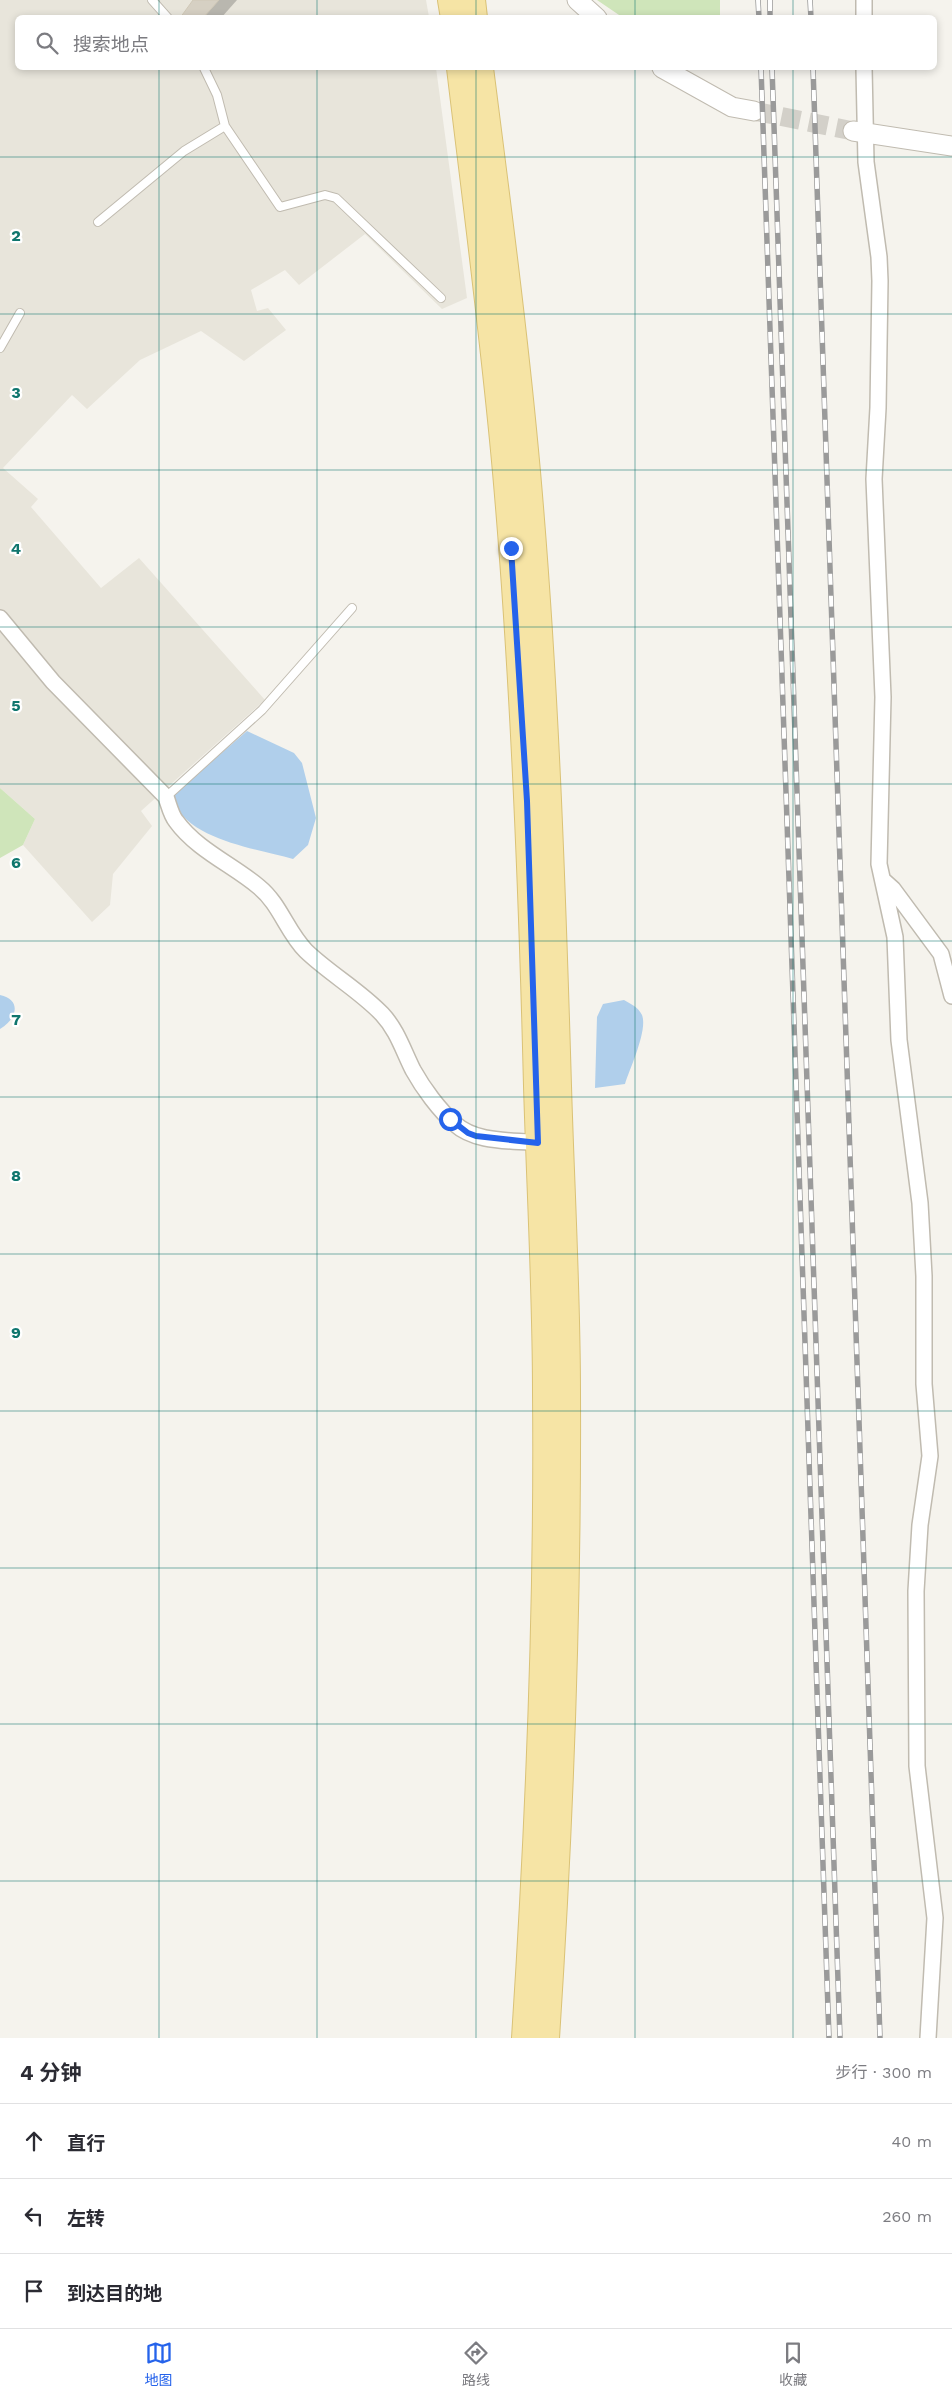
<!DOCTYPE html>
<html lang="zh">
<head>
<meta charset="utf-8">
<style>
  :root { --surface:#fff; --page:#f7f7f7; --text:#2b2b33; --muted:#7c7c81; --line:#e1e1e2; --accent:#2563eb }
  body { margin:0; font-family:"Work Sans","Noto Sans SC",sans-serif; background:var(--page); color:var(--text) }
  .stop { position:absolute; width:15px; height:15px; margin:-11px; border:4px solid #2563eb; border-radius:50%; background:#fff }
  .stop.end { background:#2563eb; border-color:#fff; box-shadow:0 1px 5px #0008 }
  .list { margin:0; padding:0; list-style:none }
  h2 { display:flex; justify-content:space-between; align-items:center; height:65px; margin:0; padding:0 20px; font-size:21px }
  h2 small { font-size:16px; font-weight:400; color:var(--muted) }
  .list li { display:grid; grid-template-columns:32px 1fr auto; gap:15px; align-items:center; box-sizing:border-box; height:75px; padding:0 20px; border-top:1px solid var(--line) }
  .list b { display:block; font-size:19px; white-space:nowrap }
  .list em { font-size:16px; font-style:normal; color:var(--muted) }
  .icon { flex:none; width:28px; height:28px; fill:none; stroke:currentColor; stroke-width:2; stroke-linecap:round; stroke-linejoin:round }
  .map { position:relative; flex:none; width:952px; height:2038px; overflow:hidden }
  .search { position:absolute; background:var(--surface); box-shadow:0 2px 8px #0003; left:15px; right:15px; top:15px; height:55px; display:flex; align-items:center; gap:12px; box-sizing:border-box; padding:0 18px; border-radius:8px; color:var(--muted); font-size:19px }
  .sheet { height:290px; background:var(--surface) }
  nav { display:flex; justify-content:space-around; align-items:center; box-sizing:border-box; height:70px; border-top:1px solid var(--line); background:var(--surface); font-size:14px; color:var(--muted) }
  nav a { display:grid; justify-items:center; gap:2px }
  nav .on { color:var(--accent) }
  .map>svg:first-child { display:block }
  .residential { fill:#e8e5db }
  .green { fill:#cfe5ba }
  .water { fill:#b0cfeb }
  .shadow { fill:#0003 }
  .building { fill:#d6d0c3; stroke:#d0c8b7 }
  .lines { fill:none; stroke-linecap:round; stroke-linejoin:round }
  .tertiary-tunnel { stroke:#d3d0c9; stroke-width:19; stroke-dasharray:19 9; stroke-linecap:butt }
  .service-casing { stroke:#c0bbb0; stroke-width:10 }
  .minor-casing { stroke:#c0bbb0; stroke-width:18 }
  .tertiary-casing { stroke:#c0bbb0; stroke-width:21 }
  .primary-casing { stroke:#dac276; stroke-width:26 }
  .service { stroke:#fff; stroke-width:8 }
  .minor { stroke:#fff; stroke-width:15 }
  .tertiary { stroke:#fff; stroke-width:19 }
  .primary { stroke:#f6e4a5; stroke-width:24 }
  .rail-casing { stroke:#9a9a9a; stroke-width:5.5 }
  .rail { stroke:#fff; stroke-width:4; stroke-dasharray:11; stroke-linecap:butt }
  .route { stroke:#2563eb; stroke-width:6 }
  .grid { fill:none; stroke:#0f766e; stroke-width:1; stroke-opacity:0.55 }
  .grid-label { font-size:16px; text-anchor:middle; font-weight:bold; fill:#0f766e; stroke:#fff; stroke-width:4.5; stroke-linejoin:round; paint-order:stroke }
</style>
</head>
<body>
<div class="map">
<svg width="952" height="2038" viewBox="0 0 952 2038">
  <rect width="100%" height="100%" fill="#f5f3ed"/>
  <path class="residential" d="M0,0H426L429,17L18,18V68H436L467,298L442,309L365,234L299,285L285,270L251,290L257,311L268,308L286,330L244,361L201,331L140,360L87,409L72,395L3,468L38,499L31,507L101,588L139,558L265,700L141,811L152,826L113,874L110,905L92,922L23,845L35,819L0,788Z"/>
  <path class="green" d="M597,0H720V17H622Z
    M0,788L35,819L23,845L0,858Z"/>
  <path class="water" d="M247,731L294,753L302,763L316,818L308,845L293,859C255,848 192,841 173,802V795Z
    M0,995C23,1000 16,1020 0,1029Z
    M624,1000C631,1004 638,1007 642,1015C648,1030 630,1068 625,1084L595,1088L597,1017L603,1004Z"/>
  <path class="shadow" d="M195,0H237L221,18H182Z"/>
  <path class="building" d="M193,0H219L203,18H180Z"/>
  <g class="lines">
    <path class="tertiary-tunnel" d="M754,111L853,131"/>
    <g class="service-casing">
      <path id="service" d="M152,0L168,18
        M204,68L217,95L225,126L280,207L325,195L336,198L441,298
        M98,222L184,151L225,126
        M0,348L20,313
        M166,797L262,710L352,608"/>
    </g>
    <g class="minor-casing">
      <path id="minor" d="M864,18V0
        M864,68L866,162L879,257L880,281L878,408L874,479L883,697L879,864L895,937L899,1040L920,1203L924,1276V1384L930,1456L920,1525L916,1591L917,1766L935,1918L928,2038
        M0,618L53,682L166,797C169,805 171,815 176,821C197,850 233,865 259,887C280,904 287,932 306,951C330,974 359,990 382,1014C397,1030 403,1050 413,1070C423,1088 439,1110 455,1124C476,1143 511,1140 538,1143
        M883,880L893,889L941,954L952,996"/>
    </g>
    <g class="tertiary-casing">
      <path id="tertiary" d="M577,0L597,18
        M662,68L732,107L754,111
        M853,131L952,146"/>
    </g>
    <g class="primary-casing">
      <path id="primary" d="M450,0L453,18
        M473,0L475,18
        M459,68C475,202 493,337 505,472C523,676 531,881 536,1086C539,1188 545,1291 545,1393C547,1608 538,1824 524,2038
        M481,68C498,202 516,337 528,472C546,676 553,881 559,1086C562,1188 568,1291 568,1393C569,1608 561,1824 547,2038"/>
    </g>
    <use href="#service" class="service"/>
    <use href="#minor" class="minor"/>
    <use href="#tertiary" class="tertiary"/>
    <use href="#primary" class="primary"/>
    <g class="rail-casing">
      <path id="rail" d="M758,0L759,18
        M770,0V18
        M810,0L811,18
        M761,68L829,2038
        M772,68L840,2038
        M813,68L880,2038"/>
    </g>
    <use href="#rail" class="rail"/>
  </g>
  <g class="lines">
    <path class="route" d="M450,1119L468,1133L476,1136L538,1143L527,801L511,548"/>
  </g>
  <path class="grid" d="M159,0V18M317,0V18M476,0V18M635,0V18M793,0V18M159,68V2038M317,68V2038M476,68V2038M635,68V2038M793,68V2038M0,157H952M0,314H952M0,470H952M0,627H952M0,784H952M0,941H952M0,1097H952M0,1254H952M0,1411H952M0,1568H952M0,1724H952M0,1881H952"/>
  <g class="grid-label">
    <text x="16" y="241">2</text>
    <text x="16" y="398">3</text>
    <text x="16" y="554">4</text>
    <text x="16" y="711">5</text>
    <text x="16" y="868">6</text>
    <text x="16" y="1025">7</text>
    <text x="16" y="1181">8</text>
    <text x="16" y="1338">9</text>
  </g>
</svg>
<div class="stop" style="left:450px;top:1119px"></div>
<div class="stop end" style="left:511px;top:548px"></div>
<div class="search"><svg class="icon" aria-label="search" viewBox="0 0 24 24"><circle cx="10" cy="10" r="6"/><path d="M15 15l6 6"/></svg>搜索地点</div>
</div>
<section class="sheet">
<h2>4 分钟<small>步行 · 300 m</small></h2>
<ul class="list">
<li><svg class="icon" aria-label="ahead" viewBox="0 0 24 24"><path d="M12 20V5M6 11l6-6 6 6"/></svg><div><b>直行</b></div><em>40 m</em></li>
<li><svg class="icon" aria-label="left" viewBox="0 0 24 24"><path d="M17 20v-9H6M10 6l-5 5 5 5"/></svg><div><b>左转</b></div><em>260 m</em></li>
<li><svg class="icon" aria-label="arrive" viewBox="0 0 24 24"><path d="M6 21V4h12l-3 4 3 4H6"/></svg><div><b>到达目的地</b></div></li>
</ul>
</section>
<nav>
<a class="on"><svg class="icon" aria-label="map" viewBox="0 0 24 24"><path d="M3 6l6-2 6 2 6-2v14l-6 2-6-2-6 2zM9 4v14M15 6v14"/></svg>地图</a>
<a><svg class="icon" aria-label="directions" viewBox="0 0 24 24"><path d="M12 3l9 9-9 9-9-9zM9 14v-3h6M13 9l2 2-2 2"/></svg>路线</a>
<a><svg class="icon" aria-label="saved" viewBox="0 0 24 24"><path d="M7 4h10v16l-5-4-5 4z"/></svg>收藏</a>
</nav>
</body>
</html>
